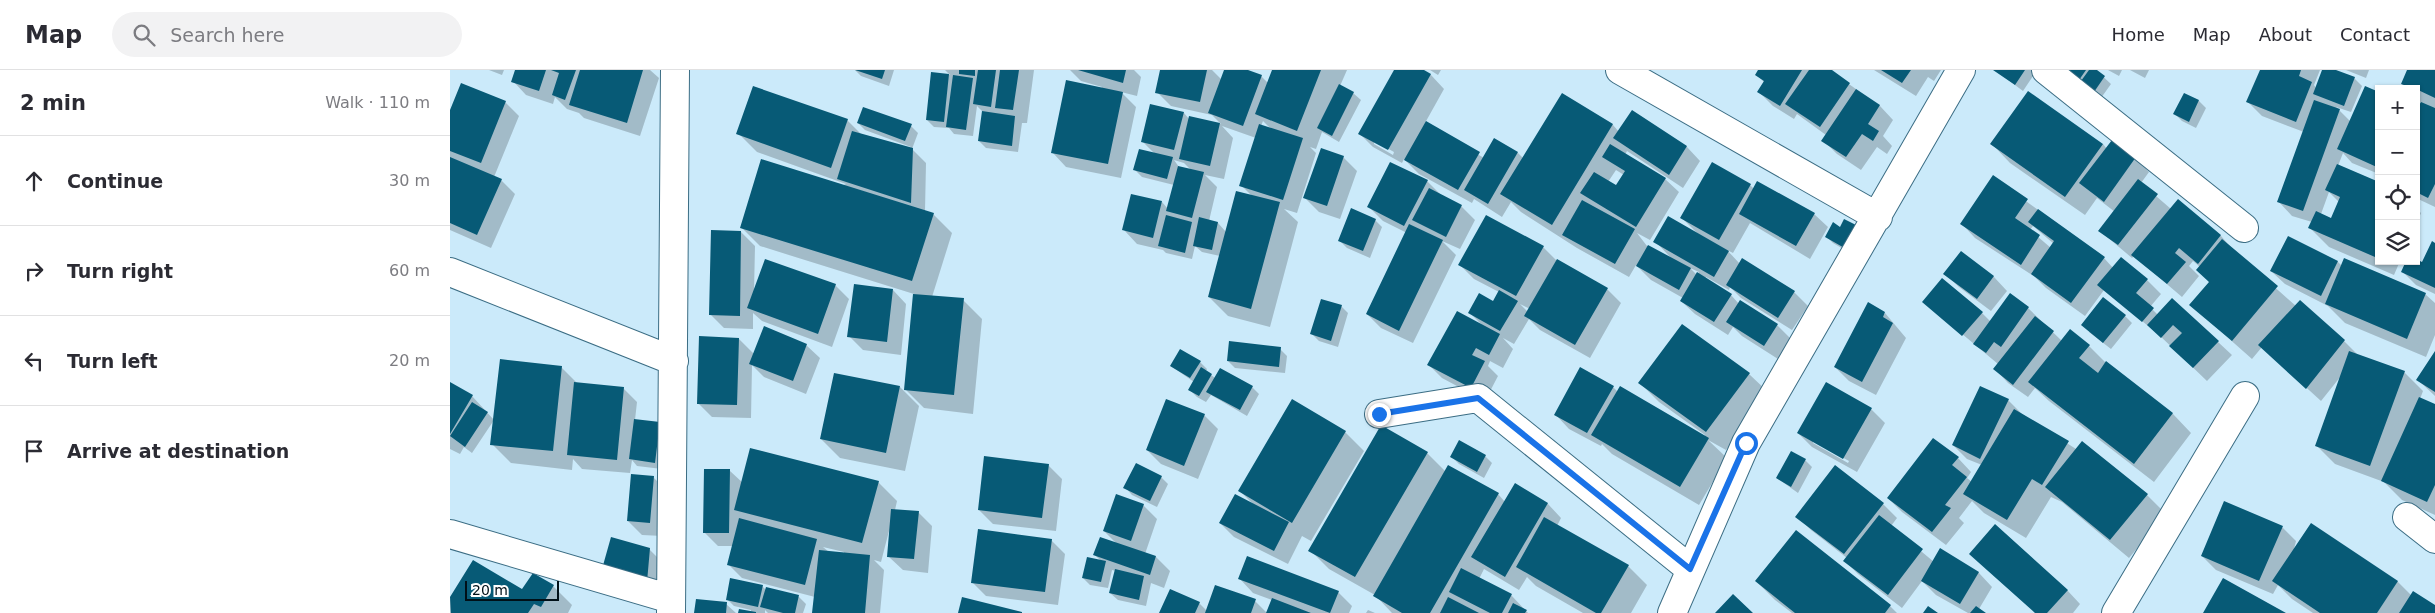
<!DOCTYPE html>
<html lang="en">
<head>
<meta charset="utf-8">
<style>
  :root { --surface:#fff; --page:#f2f2f3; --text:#2b2b33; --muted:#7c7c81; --line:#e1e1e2 }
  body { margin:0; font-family:"DejaVu Sans",sans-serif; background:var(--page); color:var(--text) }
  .controls { position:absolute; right:15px; top:15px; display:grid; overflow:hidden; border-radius:0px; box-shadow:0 1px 4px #0004 }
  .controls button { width:45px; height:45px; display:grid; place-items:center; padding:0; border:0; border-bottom:1px solid var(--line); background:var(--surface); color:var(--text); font:25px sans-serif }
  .scale { position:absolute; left:15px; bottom:12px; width:94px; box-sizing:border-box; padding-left:5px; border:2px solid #001018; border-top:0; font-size:14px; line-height:18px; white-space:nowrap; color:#001018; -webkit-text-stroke:4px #fff; paint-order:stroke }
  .stop { position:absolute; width:15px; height:15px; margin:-11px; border:4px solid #1a73e8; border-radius:50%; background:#fff }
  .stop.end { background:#1a73e8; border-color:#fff; box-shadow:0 1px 5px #0008 }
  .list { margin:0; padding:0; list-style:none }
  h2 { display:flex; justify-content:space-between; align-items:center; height:65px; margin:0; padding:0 20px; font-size:21px }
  h2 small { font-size:16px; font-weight:400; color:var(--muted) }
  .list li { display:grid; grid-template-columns:32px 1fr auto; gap:15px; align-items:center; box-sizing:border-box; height:90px; padding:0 20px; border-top:1px solid var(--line) }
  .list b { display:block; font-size:19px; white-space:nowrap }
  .list em { font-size:16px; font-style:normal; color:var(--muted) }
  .icon { flex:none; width:28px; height:28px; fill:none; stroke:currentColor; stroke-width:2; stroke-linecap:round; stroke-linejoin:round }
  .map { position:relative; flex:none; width:1985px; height:543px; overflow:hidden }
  header { display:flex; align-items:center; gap:30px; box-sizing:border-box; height:70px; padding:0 25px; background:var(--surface); border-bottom:1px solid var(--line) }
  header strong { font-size:24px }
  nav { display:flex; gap:28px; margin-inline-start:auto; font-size:18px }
  .search { width:350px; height:45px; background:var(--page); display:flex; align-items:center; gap:12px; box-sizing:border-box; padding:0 18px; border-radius:28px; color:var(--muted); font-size:19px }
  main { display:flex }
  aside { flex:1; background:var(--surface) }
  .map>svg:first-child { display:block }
  .shadow { fill:#0003; fill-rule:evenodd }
  .building { fill:#075a76 }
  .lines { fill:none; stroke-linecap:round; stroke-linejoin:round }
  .minor-casing { stroke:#3b6d84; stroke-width:30 }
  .minor { stroke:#fff; stroke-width:28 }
  .route { stroke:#1a73e8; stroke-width:6 }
</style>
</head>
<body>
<header>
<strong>Map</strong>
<div class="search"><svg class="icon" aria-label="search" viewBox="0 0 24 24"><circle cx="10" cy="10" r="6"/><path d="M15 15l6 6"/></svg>Search here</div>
<nav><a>Home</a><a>Map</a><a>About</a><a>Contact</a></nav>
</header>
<main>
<aside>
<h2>2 min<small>Walk · 110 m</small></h2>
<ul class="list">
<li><svg class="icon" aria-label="ahead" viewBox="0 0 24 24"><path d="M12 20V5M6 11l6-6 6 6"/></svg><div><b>Continue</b></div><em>30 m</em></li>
<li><svg class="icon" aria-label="right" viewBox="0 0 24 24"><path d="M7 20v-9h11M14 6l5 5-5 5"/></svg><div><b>Turn right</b></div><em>60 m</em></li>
<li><svg class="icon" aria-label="left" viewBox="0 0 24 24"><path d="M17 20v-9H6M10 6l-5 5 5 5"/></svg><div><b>Turn left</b></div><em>20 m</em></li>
<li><svg class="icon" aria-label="arrive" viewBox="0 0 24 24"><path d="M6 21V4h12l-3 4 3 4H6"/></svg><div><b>Arrive at destination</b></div></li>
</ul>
</aside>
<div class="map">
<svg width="1985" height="543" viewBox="0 0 1985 543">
  <rect width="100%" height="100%" fill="#cbeafa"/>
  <path class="shadow" d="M39,0H54L52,5Z
    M66,0H200L209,8L190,66L134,48L129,43L117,39L105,27L103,34L76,25L63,11Z
    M401,0H444L439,16L411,6L405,0Z
    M495,0H584L577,53H572L568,82L536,78L529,71L533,42L527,36L523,66L504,64L499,58L484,57L477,50L482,3L500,5Z
    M620,0H684L691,7L687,26L671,22L686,37L671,108L616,97L603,83L652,17L631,11Z
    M712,0H762L772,10L776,0H795L811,6L818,13L823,0H897L890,16L903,23L911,30L889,72L872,62L866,79L860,77L866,83L847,143L834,139L848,152L820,257L778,246L759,227L770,186L752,182L745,176L742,189L716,183L713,180L687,174L674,160L712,132L718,139L724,115L692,107L685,100L705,84L692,71L734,43L739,49L771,54L762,45L721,36L707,22ZM813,51L821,59L811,56ZM772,56L806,68L791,115L802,126L776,162L768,153L759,151L767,117L755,105L774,109L783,68ZM724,90L734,93L742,101L729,97Z
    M945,0H971L981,5L994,19L975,53L1034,88L1068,83L1073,88L1112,25L1163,55L1169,62L1182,41L1237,77L1250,91L1233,118L1177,81L1175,85L1215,109L1229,122L1200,170L1187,163L1197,176L1221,188L1205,171L1248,164L1232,148L1300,115L1304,119L1364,144L1378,157L1360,189L1300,153L1283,183L1277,180L1290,194L1344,222L1358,236L1342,260L1291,228L1280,217L1279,220L1256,207L1255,209L1281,225L1289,234L1327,255L1341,269L1328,289L1292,266L1283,257L1278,265L1245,244L1231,231L1233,228L1201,210L1186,195L1179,207L1127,178L1071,142L1061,132L1052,147L1024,129L1022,133L969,104L954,89L952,93L923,77L909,63ZM924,71L944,82L943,85L924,74ZM1166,100L1174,105L1167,117L1158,112ZM1240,198L1249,202L1247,205Z
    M980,0H991L988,5Z
    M1309,0H1379L1430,36L1443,50L1433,66L1442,76L1437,84L1427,77L1411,100L1387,84L1373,70L1376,65L1347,44L1344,49L1323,36L1309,22L1315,13L1307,5Z
    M1424,0H1491L1484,11L1478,7L1466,26Z
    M1545,0H1583L1585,3L1573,21Z
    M1613,0H1646L1661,14L1651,28Z
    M1658,0H1672L1669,6Z
    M1680,0H1699L1695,8Z
    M1811,0H1870L1864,15L1866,18L1873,0H1883L1904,8L1912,16L1901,42L1886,37L1901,52L1929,23V104L1902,93L1893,83L1888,96L1929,114V191H1950L1944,205L1879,177L1860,158L1862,152L1842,146L1829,132L1854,62L1812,46L1798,32ZM1879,122L1889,132L1882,149L1871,144Z
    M1896,0H1919L1916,8Z
    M1958,0H1985V137L1966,128V43L1971,33L1966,28V19H1957L1952,14Z
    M1735,25L1749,31L1756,38L1746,58L1732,51L1725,44Z
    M55,32L69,46L44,107L51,110L65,124L41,178L0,160V44Z
    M397,50L412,65L460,79L461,77L415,60L408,53L461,56L468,63L462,79L476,93L475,141L483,144L502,163L482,227L513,230L532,249L523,344L474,338L455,319L464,224L310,176L291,157L396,114L307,82L288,63Z
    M1542,74H1653L1657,79L1686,88L1699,102L1691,113L1721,139L1728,131L1771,166L1784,181L1846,236L1894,271L1909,286L1954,302L1973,321L1970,329L1985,335V445L1952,430L1934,412L1885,394L1866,375L1891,306L1871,331L1812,277L1802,289L1741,235L1760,213L1750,197L1743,191L1739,196L1749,206L1732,227L1684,186L1682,188L1650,161L1665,142L1647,128L1635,145L1560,93Z
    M893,87L907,101L890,149L869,142L855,128Z
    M1543,107L1654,188L1663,198L1697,210L1711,224L1700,237L1708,245L1768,272L1782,285L1757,311L1708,264L1654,220L1635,246L1596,218L1585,207L1525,168L1512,154ZM1583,156L1604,174L1601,178L1580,160Z
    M977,111L991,125L1011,136L1025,150L1010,179L992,171L1006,185L963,273L931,258L917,244L957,163L933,151L919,137Z
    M1966,138L1971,143L1966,155Z
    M925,150L932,157L920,188L897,178L890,171Z
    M1383,154L1405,186L1383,173L1376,166Z
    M291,162L305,176L304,222L385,215L399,229L382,277L312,251L303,243V259L274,258L260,244Z
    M1838,167L1888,192L1892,196L1975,224L1985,233V265L1976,287L1895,253L1878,236L1835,214L1821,201Z
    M1985,174V224L1966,215L1952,201L1973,194Z
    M1093,177L1107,191L1157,219L1171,233L1140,288L1090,260L1079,249L1064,274L1053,268L1063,279L1053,298L1040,291L1038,296L1048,306L1035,331L992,308L979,295L1032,255L1019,242L1044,232L1049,222L1024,209L1010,195ZM1070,234L1080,239L1078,242Z
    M1511,183L1544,207L1557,221L1541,241L1509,217L1495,204Z
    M443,220L456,234L451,285L413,280L399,266Z
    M1560,225L1578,238L1612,271L1639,276L1656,293L1723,344L1741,363L1704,412L1599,331L1585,318L1578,327L1558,313L1545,299L1548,294L1474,232L1532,243L1541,252Z
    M891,236L898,243L888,277L869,271L862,264Z
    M1435,243L1456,268L1426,325L1399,311L1385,297Z
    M1675,246L1682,253L1661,279L1639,262Z
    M289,269L304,284L356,275L370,288L356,324L314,307L302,295L301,348L262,347L248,333Z
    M830,279L837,286L835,303L785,298L778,291Z
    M1985,284V326L1968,310Z
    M750,292L757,299L756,301L765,308L802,317L809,324L797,346L761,325L756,332L747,327L740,320L744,312L721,296Z
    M111,297L128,314L173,318L187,332L185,350L209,353L212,399L187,396L182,390L180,403L132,399L123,389L122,400L61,393L42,374Z
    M1299,304L1318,322L1276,380L1258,370L1277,388L1249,435L1162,384L1152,374L1151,376L1119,359L1106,345L1163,317L1168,322L1254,367L1255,365L1209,332L1190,313Z
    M0,314L22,326L44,350L22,383L14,377L10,384L0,379Z
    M1376,314L1421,339L1435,353L1407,402L1362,377L1348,363ZM1363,371L1399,391L1398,393L1363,373Z
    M450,317L469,336L455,401L390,388L371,369Z
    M1558,330L1572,344L1697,425L1716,444L1679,488L1612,432L1601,427L1576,468L1534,443L1522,431L1509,448L1514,453L1496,475L1452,442L1438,428L1508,388L1521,402L1517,408L1522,412L1532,395L1517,389L1503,375Z
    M754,345L768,359L748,409L711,394L697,380Z
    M931,357L977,383L996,402L1048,424L1055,432L1065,415L1098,434L1111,448L1107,456L1178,496L1197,515L1181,543H1133L1086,516L1077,507L1069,520L1034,499L1029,509L1061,525L1078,543H942L925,525L879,499L860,480Z
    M895,362L914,381L861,471L852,466L838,494L784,467L770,453L804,435L790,421Z
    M1035,386L1042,393L1034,408L1009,394L1002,387Z
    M1355,390L1362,397L1348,423L1327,408Z
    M598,395L612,409L606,461L543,454L529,440Z
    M280,401L293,413L428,412L447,431L445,440L468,442L482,456L478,503L453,500L439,487V461L431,492L424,490L434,500L430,543H363L365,527L292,508L278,494L283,476H268L254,462ZM373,477L394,482V483L379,482Z
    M203,407L217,421L213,466L192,465L178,451Z
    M711,407L718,414L707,437L682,425L675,417Z
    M1775,433L1833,458L1846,471L1844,479L1861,454L1948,512L1961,525L1985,536V543H1863L1842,529L1828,515L1823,524L1766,500L1752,486Z
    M1433,434L1447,448L1441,456L1484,492L1490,480L1529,503L1542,517L1529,539L1534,543H1518L1486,525L1472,511L1452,538L1408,504L1395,491L1397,488L1361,460L1347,446Z
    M693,435L707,449L695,484L706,487L720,501L714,518L701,513L696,536L668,530L660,523L666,501L662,500L658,518L640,515L633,508L651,491L645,485L667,474L654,461Z
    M1346,462L1440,536L1447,543H1342L1325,530L1306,511Z
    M601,470L615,484L608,535L536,526L522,512Z
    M199,479L213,493L211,525L167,513Z
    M23,491L73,521L103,516L122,535L118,543H0V530Z
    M790,509L888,522L902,536L899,543H711L749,533L757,541L805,531L817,543L822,530L803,523Z
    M312,516L316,520L349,527L356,534L353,543H318L315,540V543H289L301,542V540L284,536L277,529Z
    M1617,520L1630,534L1623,543H1585Z
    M276,534L286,543H246Z
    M918,540L925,543H916Z"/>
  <path class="building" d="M65,0H96L89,21L61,12Z
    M101,0H126L115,30L102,25L109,3Z
    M130,0H193L177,53L119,35Z
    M405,0H435L432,9Z
    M509,0H525V6L509,4Z
    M528,0H546L541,37L523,34Z
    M550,0H569L563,40L545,38Z
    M628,0H676L673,13Z
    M710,0H757L750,32L705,23Z
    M774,0H798L812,5L793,56L758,43Z
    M822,0H871L847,61L805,44Z
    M944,0H974L981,4L938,80L908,64Z
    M1308,0H1352L1330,36L1307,22L1314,11L1305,5Z
    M1359,0H1382L1400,13L1370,57L1335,34Z
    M1431,0H1461L1452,13Z
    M1543,0H1575L1565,15Z
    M1617,0H1636L1629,10Z
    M1639,0H1647L1655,6L1644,22L1631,11Z
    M1810,0H1851L1849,6L1862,12L1846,52L1796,32Z
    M1872,0H1886L1905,7L1894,36L1863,24Z
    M1957,0H1985V28L1966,19L1951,14Z
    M481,2L499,4L494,52L476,50Z
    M503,5L523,8L516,60L496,57Z
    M616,10L673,22L658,94L601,83Z
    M11,13L56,31L31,93L0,81V40Z
    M889,14L904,22L882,66L867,58Z
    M303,16L398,49L381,98L286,64Z
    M1915,16L1929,22V98L1887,79Z
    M1406,19L1430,35L1418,54L1429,61L1423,71L1412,64L1396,87L1371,71Z
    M1578,21L1653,74L1615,127L1540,74Z
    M1112,23L1163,54L1102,155L1050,124Z
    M1734,23L1749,30L1739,52L1723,44Z
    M1864,30L1890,39L1853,141L1827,132Z
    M1971,32L1985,38V114L1978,128L1966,122V40Z
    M700,34L734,42L724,80L691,72Z
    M413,37L462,54L455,71L407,53Z
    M1182,40L1237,76L1219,105L1163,68Z
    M532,41L565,46L562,76L528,71Z
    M739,46L770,53L760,96L729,89Z
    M976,51L1030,82L1008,120L954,90Z
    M809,54L853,68L833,130L789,116Z
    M402,61L463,78L461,133L387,109Z
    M1044,68L1068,82L1038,134L1014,120Z
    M1662,70L1686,87L1654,132L1629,113Z
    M1160,74L1216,108L1186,157L1130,123L1144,102L1166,115L1175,101L1152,87Z
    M871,78L894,86L877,136L853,128Z
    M689,79L723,87L717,109L683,100Z
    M0,87L52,109L27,165L0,153Z
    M311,89L484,143L462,211L290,158Z
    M940,92L978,110L954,156L917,137Z
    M1262,92L1301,114L1269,170L1230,148Z
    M1887,94L1929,112V179L1925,187L1858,158L1866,141L1881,148L1890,127L1875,120Z
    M728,96L754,102L742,148L716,141Z
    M1543,105L1578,129L1565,148L1590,165L1571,195L1510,154Z
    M1688,109L1708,124L1668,175L1648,161Z
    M1307,111L1365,143L1346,176L1289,144Z
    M979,118L1012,135L996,167L962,150Z
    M786,121L830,132L801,239L758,227Z
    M681,124L712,131L703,168L672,160Z
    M1728,129L1771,165L1748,194L1729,178L1725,183L1736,192L1717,214L1681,185Z
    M1132,130L1185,159L1165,194L1112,165Z
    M901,138L926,149L913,181L888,171Z
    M1588,139L1655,187L1621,233L1581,204L1604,171L1578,152Z
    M716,145L742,152L735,183L708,176Z
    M1036,145L1094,176L1066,226L1008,195Z
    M1218,146L1279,181L1264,207L1203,172Z
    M749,147L768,152L762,180L743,176Z
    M1394,149L1410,157L1398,180L1375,167L1383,152L1390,157Z
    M959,154L993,170L949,261L916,244Z
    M261,160L291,161L290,246L259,245Z
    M1838,166L1888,191L1871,226L1820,201Z
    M1772,169L1828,216L1782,271L1739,235L1759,212L1746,200Z
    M1982,171L1985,173V218L1951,202L1956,191H1966V189L1972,192Z
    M1198,175L1241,198L1229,220L1186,196Z
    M1511,181L1544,206L1527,229L1493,204Z
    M1671,187L1698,209L1686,223L1704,238L1692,252L1647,215Z
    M1292,188L1345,221L1328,248L1276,215Z
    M1894,188L1976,223L1957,269L1875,234Z
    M315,189L386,214L368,264L297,238Z
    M1107,189L1158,218L1125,275L1074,246Z
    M1247,202L1282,224L1264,252L1230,231Z
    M1492,208L1533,242L1512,266L1472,232Z
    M404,214L443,219L437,272L397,267Z
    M1049,220L1068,231L1050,261L1018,243L1029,223L1043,231Z
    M1560,223L1579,237L1551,277L1544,272L1536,283L1523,274Z
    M463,224L514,228L504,325L454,320Z
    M1653,227L1676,245L1653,273L1631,255Z
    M1722,228L1769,271L1743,298L1719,276L1732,263L1723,255L1711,268L1697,255Z
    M871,229L892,235L881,271L860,264Z
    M1290,230L1328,254L1314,276L1276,252Z
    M1850,230L1895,270L1856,319L1808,275Z
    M1418,232L1435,242L1433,247L1443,253L1412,312L1384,297Z
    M1007,241L1050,264L1039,285L1026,278L1022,285L1035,291L1021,318L977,295Z
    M1585,246L1604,261L1563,315L1543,299Z
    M1232,254L1300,303L1256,362L1188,313Z
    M314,256L357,274L343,311L299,294Z
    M1620,259L1640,275L1629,288L1648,303L1656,291L1723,343L1684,394L1578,312Z
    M249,266L289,268L287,335L247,334Z
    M779,271L831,277L829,297L777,291Z
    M730,279L751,291L740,308L720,296Z
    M1899,281L1955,301L1920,396L1865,376Z
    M1985,281V322L1966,310Z
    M50,289L112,296L103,381L40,375Z
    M751,297L762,304L749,326L738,320Z
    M1130,297L1164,316L1137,363L1104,345Z
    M770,298L803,316L790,340L756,322Z
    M384,303L450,316L436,383L370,369Z
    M0,312L23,325L0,364Z
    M124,312L174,317L167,390L117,385Z
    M1376,312L1422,338L1393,389L1347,363Z
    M1170,316L1259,368L1230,417L1141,365Z
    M1530,316L1559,329L1530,389L1502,375Z
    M1969,327L1985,334V415L1977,432L1931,411Z
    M716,329L755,344L734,396L696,380Z
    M842,329L896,361L842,453L788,421Z
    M22,332L38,342L15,377L0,366Z
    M1564,339L1619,371L1592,415L1582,409L1557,450L1513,424Z
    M184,349L210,352L205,393L179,389Z
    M931,355L978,382L905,507L858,481Z
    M1483,368L1509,387L1502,395L1517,407L1495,435L1501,438L1482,462L1437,428Z
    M1009,370L1036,385L1027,402L1000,387Z
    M1632,371L1698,424L1660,470L1595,417Z
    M300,378L429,411L412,473L284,440Z
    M1341,381L1356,389L1341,417L1326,408Z
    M534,386L599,394L592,448L528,440Z
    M686,393L712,406L700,431L673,418Z
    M998,395L1049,423L980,543H952L923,526Z
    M1385,395L1434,433L1394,484L1345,447Z
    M254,399H280L279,463H253Z
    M181,404L204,406L200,453L177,451Z
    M1065,413L1098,433L1055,507L1021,487Z
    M666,424L694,434L681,471L653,461Z
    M785,424L839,452L824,481L769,453Z
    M1774,431L1833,456L1809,511L1751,486Z
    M441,439L469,441L464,489L437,487Z
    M1429,445L1473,479L1438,525L1393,491Z
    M1094,447L1179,495L1151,543H1146L1066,497Z
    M289,448L367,469L355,515L277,495Z
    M1861,453L1948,511L1927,543H1870L1822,511Z
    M1545,454L1618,520L1597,543H1585L1519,484Z
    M528,459L602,469L595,522L521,513Z
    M1346,460L1441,535L1435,543H1345L1305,511Z
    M161,467L200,478L197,512L152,499Z
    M650,467L706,486L700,505L643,485Z
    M1490,478L1529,502L1510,534L1471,511Z
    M369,480L420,485L415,543H362Z
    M797,486L889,521L880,543L788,509Z
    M637,487L656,491L651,512L632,508Z
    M23,490L72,519L83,503L104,515L91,537L84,534L78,543H1L0,527Z
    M1011,498L1062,524L1052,543H1040L999,522Z
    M665,499L694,506L689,530L659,523Z
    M280,508L313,515L308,537L276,530Z
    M1773,508L1836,543H1753Z
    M765,515L806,529L801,543H755Z
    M316,517L349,525L345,543H333L310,537Z
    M720,519L750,532L745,543H709Z
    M1963,521L1985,535V543H1949Z
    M1283,524L1303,543H1265Z
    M512,527L572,542V543H508Z
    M998,527L1029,543H990Z
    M822,528L861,543H816Z
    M246,529L277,532L276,543H244Z
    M1063,533L1077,540L1075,543H1058Z
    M1478,536L1488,543H1473Z
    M1526,536L1536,543H1520Z
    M289,539L306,542V543H288Z"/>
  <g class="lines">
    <g class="minor-casing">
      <path id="minor" d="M1170,0L1428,147
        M1596,0L1794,158
        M0,202L224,291
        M929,344L1028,328L1240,499
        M1957,447L1985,469
        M0,464L221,529
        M221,543L225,0
        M1222,543L1296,373L1511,0
        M1666,543L1795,326"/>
    </g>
    <use href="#minor" class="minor"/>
  </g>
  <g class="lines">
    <path class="route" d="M929,344L1028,328L1240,499L1296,373"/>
  </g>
</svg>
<div class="controls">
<button>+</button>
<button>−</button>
<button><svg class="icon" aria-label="locate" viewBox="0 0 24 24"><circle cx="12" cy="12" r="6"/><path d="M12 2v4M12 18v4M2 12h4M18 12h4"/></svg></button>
<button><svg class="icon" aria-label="layers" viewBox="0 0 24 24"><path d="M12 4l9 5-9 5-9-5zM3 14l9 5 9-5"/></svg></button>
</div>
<div class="scale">20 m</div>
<div class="stop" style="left:1296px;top:373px"></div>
<div class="stop end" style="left:929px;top:344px"></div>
</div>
</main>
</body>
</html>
